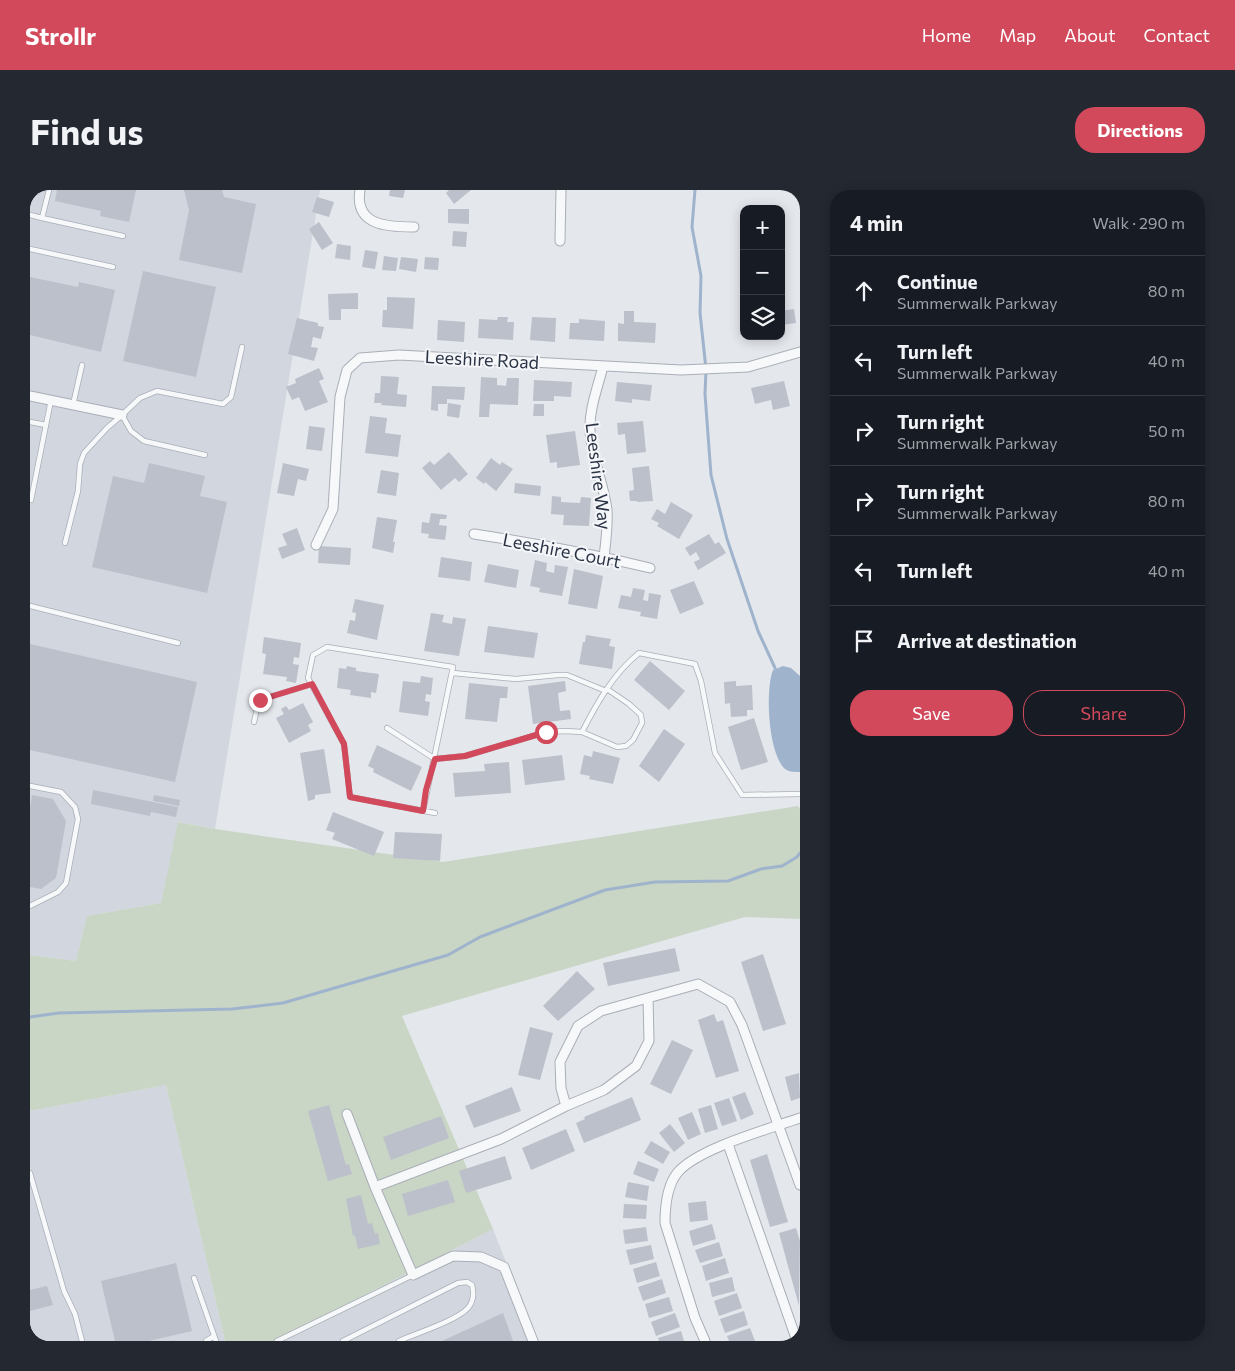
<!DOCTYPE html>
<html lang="en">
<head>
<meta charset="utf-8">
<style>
  :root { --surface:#171b24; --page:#242831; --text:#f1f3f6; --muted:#9ea1a6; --line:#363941; --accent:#d1495b }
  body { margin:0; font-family:Commissioner,sans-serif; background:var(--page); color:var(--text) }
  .controls { position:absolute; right:15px; top:15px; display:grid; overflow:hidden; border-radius:10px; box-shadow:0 2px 12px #0003 }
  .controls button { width:45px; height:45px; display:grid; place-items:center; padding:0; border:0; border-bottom:1px solid var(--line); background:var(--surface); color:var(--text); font:25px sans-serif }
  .stop { position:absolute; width:15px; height:15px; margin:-11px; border:4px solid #d1495b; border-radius:50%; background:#fff }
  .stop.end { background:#d1495b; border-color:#fff; box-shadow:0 1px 5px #0008 }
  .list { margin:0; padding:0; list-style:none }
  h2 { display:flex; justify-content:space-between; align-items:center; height:65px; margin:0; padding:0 20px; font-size:21px }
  h2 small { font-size:16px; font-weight:400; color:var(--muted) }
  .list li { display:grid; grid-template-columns:32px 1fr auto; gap:15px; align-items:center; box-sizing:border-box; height:70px; padding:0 20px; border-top:1px solid var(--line) }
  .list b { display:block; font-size:19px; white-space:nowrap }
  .list p { margin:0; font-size:16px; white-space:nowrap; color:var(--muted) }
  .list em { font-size:16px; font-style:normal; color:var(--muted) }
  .actions { display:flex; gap:10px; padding:15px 20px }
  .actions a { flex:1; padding:11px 0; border:1px solid var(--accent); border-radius:20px; text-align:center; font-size:18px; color:var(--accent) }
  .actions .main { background:var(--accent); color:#fff }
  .icon { flex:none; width:28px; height:28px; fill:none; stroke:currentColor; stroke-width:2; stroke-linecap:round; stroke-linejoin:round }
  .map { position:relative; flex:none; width:770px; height:1151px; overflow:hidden; border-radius:20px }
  header { display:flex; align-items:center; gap:30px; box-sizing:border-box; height:70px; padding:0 25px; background:var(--accent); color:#fff }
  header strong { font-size:24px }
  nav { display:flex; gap:28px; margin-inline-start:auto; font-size:18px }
  .intro { display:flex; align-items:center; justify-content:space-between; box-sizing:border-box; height:120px; padding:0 30px }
  h1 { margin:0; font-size:35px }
  .button { padding:12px 22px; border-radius:20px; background:var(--accent); color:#fff; font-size:18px; font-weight:700 }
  main { display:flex; gap:30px; padding:0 30px }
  aside { flex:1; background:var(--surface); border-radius:20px; box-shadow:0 2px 12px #0003 }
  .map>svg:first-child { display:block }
  .built { fill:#d2d6de }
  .green { fill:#c9d6c5 }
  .water { fill:#9fb4cc }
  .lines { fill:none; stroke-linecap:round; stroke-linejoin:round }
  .stream { stroke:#9fb4cc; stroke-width:3 }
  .building { fill:#bbc0ca }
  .service-casing { stroke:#a9aeb7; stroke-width:6 }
  .minor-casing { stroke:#a9aeb7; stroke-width:11 }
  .service { stroke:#f7f8fa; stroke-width:4.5 }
  .minor { stroke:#f7f8fa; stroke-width:9 }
  .route { stroke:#d1495b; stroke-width:6 }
  .labels { text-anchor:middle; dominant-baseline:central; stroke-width:4; stroke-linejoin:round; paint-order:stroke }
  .street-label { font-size:18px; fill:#2b3445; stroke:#f4f6f9 }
</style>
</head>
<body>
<header>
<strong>Strollr</strong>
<nav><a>Home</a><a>Map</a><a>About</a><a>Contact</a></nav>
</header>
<div class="intro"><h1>Find us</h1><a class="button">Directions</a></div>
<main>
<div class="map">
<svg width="770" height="1151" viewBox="0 0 770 1151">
  <rect width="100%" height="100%" fill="#e4e7ec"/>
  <path class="built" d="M0,0H290L185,639L149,632L131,713L57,726L46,771L0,765Z
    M136,895L195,1151H0V921Z
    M463,1039L507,1151H245Z"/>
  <path class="green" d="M768,616L770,619V729L715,727L372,826L463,1039L245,1151H195L136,895L0,921V765L46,771L57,726L131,713L148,632L185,639L413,672Z"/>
  <path class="water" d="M753,476L761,478L770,486V582C765,582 759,582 755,579C738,564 735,500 743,480Z"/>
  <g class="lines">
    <path class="stream" d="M665,0L662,37L671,86L670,123L676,179L675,204L681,285L697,349L728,441L745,478
      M0,827L29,823L202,819L253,813L418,765L450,747L575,700L625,692L698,691L731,679L752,676L767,667L770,663"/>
  </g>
  <path class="building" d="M0,0H10L9,5L0,3Z
    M27,0H106L99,32L70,26L71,21L25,11Z
    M154,0H192L194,7L226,14L212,83L149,70L159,20Z
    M360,0H375L373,8L359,6Z
    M419,0H441L424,14L416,3Z
    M287,7L304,12L299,27L282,22Z
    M418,19H439V34L418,33Z
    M289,32L303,53L292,60L279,39Z
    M423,41L437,42L436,57L422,56Z
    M307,54L321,56L320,70L305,68Z
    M335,60L348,62L345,79L332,77Z
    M354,66L368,68L366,81L352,80Z
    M371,67L388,69L386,82L369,79Z
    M395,67L409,68L408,80L394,79Z
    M113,81L186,97L166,187L93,171Z
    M0,87L48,97L49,92L85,100L71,162L0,145Z
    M328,103V119H311V130H299L298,104Z
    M357,107L385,108L383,139L352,137L353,120H357Z
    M764,119L766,133L751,135V121Z
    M594,121H604V132L626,133L625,153L588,151V133L594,134Z
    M468,127H478L477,132H484L483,150L448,148L449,129L467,130Z
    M502,127L526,128L525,152L500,150Z
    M267,128L288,133V136L294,137L291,149L283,147L281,157L288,158L284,171L258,164Z
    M549,129L575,131L574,151L539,149L540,133H549Z
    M408,130L435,132L434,152L407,150Z
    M289,178L294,189L289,191L298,212L275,221L269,207L262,210L256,197L266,193L265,189Z
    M351,186L369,187L367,204L377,205L376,217L351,215L352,213H344L345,203H350Z
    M451,187L467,188V195L476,196L477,188H489L488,215L460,214L459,227H449Z
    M504,190L542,192L541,207L524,206V211H503Z
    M754,191L760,216L743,220L741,210L725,214L721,198Z
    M587,192L622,195L620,211L602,209V213L585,211Z
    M402,196L435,197L434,210L417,209V214H408V221L401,220Z
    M418,213L431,215L429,228L417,226Z
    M504,214H514V226H503Z
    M340,226L357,228L355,243L371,245L368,267L335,263Z
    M613,231L616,262L597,264L595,244L588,245L587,233Z
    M279,236L295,238L292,261L276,259Z
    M545,241L550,275L527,278V272L520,273L516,245Z
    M419,262L438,284L429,292L425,288L411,300L392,278L400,271L404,275Z
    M461,268L470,275L472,272L483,279L466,301L455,292L454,294L446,288Z
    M119,273L175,286L170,306L197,312L177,403L62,377L83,286L114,293Z
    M253,273L279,279L276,291L268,289L264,306L247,303Z
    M619,276L623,311L607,312V311H600L599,301L604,300L602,278Z
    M351,280L369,283L366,306L347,303Z
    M485,293L511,296L510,306L484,303Z
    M522,306L531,307V312L550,313L551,307L561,308L559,336L533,335L534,325L521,324Z
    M641,312L663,325L649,349L627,336L629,333L621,329L627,319L635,324Z
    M401,323L417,325L416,329H410L409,335L417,336L415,350L398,348L399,344L391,343L392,332L399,333Z
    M347,327L367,330L363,352H365L363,363L342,358Z
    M267,338L275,360L252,369L248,358L257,355L252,344Z
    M679,344L685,354L689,352L696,363L668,380L664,372L670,369L666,362L660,366L655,358Z
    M289,356L321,358L320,375L288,373Z
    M411,367L442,372L440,391L408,387Z
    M505,370L517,373L516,381L524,383L525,375L538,377L532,406L509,402L510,398L500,396Z
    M458,374L489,380L486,398L454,392Z
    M544,379L573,386L567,419L538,414Z
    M664,391L674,414L650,424L640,400Z
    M603,398L615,400L613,410L618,411L619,403L631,405L627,429L610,426L611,422L588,418L591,405L601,407Z
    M325,409L354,415L347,450L317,443L320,430L325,431L326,423L322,422Z
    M401,423L414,425L412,432L422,434L423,427L436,429L429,466L394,461Z
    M458,436L508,443L504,468L454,462Z
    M556,445L581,449L579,456L585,457L582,479L549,474L553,452H555Z
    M234,447L271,453L269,468L264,467L263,474L269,475L266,493L256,491L257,487L233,484L236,464L232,463Z
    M0,454L167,492L145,592L0,560Z
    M620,471L655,501L639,520L604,490Z
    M317,476L326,478V481L349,484L346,503L341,502V508L320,505L321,500L307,498L309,478L316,479Z
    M391,486L403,488L401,505L396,504L395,511L400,512L398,526L369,522L373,491L390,493Z
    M535,491L536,501L528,503L530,521L540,520L541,529L503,534L498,496Z
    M706,491V496L722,495L723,520H717V526L701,527L700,513L695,514L694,492Z
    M439,493L478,497L477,508H470L467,532L435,529Z
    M273,513L283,532L278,535L281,541L259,553L246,528L254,524L251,519L256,516L259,520Z
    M724,528L738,572L711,580L698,537Z
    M634,539L655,554L629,592L609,576Z
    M347,555L392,577L381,601L343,582L344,579L338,576Z
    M294,559L301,603L285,605V609L278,611L270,563Z
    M563,561L590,568L583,594L559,589L560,586L550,584L554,565L562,567Z
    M532,565L535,590L495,595L492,570Z
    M479,572L481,603L425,607L423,583L455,581L454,574Z
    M63,600L148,617L146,627L121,622L120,626L61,614Z
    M2,605L23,609L36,631L26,688L11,699L0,697V618Z
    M124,605L150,610L149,616L123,611Z
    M303,622L354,642L344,666L302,649L305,643L296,640Z
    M365,642L412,644L410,671L363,668Z
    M645,758L650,781L578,796L573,773Z
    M733,764L756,834L733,841L711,772Z
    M547,781L565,799L528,831L513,816Z
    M684,824L687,832L693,830L709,881L686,888L668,830Z
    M500,837L523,843L510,890L488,885Z
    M642,850L663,860L641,904L620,894Z
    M769,883L770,908L761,911L755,887Z
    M482,897L491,921L444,938L435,916Z
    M715,902L724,924L711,930L702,907Z
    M602,907L611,930L554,953L546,933L555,929L554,927Z
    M699,908L707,931L692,936L684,913Z
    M299,915L316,975L319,974L322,984L298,991L278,921Z
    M681,915L688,939L675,943L668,919Z
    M662,922L671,944L658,950L648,928Z
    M411,926L419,948L361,970L353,947Z
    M640,934L655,953L644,962L629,943Z
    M536,939L545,961L501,980L492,958Z
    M621,951L640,962L633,974L614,963Z
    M737,964L758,1032L740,1037L720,970Z
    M475,966L482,989L436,1003L429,981Z
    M608,971L629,979L624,992L603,984Z
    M418,990L425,1012L378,1026L372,1004Z
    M598,992L619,996L617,1011L595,1007Z
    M331,1005L338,1034L342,1033L345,1044L348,1043L350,1054L328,1059L325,1045L323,1046L316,1009Z
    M676,1011L678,1030L660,1032L658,1013Z
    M594,1014L617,1015L616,1029L593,1028Z
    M682,1034L686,1049L663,1056L659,1041Z
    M616,1037L618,1051L595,1054L593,1040Z
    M766,1038L770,1051L769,1116L749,1043Z
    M689,1052L693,1066L670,1073L665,1060Z
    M621,1055L624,1069L600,1075L596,1060Z
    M695,1068L699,1083L676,1091L672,1076Z
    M626,1072L630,1086L607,1093L603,1079Z
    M146,1073L162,1141L119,1151H85L71,1091Z
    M702,1087L705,1101L682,1107L679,1093Z
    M632,1089L636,1103L613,1111L608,1097Z
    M17,1096L23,1115L0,1121V1100Z
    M707,1103L712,1118L689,1126L684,1111Z
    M639,1107L643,1121L619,1128L615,1114Z
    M714,1121L718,1135L695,1143L690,1129Z
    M473,1123L483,1151H412Z
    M645,1123L650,1137L626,1146L621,1132Z
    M720,1138L725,1151H699L697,1146Z
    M651,1141L654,1151H629L628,1148Z"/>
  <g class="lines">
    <g class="service-casing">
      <path id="service" d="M0,25L12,28L19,0
        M12,28L93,46
        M0,59L83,77
        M43,215L52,175
        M0,232L16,235
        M175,265L114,251L101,241L92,225L110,208L127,201L193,214L201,207L212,157
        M1,310L21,210
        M35,353L48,301L50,274L54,263L77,238L91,226
        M0,416L148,453
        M423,483L486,489L528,485H537L576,501
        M224,532L229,510L282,494
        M357,538L405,569L435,566L516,542L535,541L552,542L587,557L596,556L603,550L612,533L611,525L599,514L577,499
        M552,542C567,513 583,484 609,463L665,474L671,491L685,563L712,605L770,604
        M0,596L31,602L45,617L48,629L36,693L28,702L0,716
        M393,621L423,477L297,457L283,465L278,488L314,554L320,607L405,623
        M0,983L34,1101L45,1124L52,1151
        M164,1088L186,1151
        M176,1151L184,1146
        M247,1151L383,1085
        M313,1151L428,1093L437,1092L442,1095C444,1103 444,1111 438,1118C426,1131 387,1143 369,1151"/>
    </g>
    <g class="minor-casing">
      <path id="minor" d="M330,0C324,36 358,37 384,37
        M530,51L531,0
        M573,176C568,197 559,219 560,240C561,268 574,293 577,320C578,336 576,351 574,367
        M0,206L92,225
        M444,344C503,353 562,364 620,378
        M286,355L303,319L310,207L317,180L330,168L369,165L651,180L718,177L770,162
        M536,916L531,898L530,872L548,836L571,821L668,794L700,812L712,835L770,995
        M317,924L345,997L383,1085L423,1066L451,1067L474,1077L503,1151
        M698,954L767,1151
        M345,997L471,949L536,916L574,900L606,876L619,851L618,808
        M675,1151L665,1128L635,1033C635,1017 637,995 648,982C669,958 739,939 770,928"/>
    </g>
    <use href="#service" class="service"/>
    <use href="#minor" class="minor"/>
  </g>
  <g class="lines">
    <path class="route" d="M230,510L282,494L314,554L320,607L393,621L396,600L405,569L435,566L516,542"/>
  </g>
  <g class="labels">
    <g class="street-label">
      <text transform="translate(452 169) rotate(3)">Leeshire Road</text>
      <text transform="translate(569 286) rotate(83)">Leeshire Way</text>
      <text transform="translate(532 360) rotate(11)">Leeshire Court</text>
    </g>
  </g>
</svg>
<div class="controls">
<button>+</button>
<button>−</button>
<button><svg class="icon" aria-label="layers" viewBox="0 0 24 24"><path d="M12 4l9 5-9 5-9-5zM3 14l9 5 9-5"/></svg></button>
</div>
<div class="stop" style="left:516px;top:542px"></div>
<div class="stop end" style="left:230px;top:510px"></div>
</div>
<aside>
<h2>4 min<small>Walk · 290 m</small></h2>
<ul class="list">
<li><svg class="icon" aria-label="ahead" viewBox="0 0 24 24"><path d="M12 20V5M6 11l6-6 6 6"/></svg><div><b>Continue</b><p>Summerwalk Parkway</p></div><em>80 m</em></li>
<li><svg class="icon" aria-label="left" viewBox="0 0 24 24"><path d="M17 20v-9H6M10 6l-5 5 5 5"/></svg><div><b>Turn left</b><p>Summerwalk Parkway</p></div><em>40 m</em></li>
<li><svg class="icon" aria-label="right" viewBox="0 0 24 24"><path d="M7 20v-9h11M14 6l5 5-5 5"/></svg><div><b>Turn right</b><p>Summerwalk Parkway</p></div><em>50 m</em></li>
<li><svg class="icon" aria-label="right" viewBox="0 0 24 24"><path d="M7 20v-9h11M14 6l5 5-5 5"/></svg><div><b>Turn right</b><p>Summerwalk Parkway</p></div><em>80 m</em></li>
<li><svg class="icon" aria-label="left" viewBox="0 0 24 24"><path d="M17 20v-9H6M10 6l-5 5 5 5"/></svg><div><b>Turn left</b></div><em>40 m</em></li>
<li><svg class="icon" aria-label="arrive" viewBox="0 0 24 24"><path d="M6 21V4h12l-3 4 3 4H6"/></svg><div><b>Arrive at destination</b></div></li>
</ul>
<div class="actions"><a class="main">Save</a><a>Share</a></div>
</aside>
</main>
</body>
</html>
